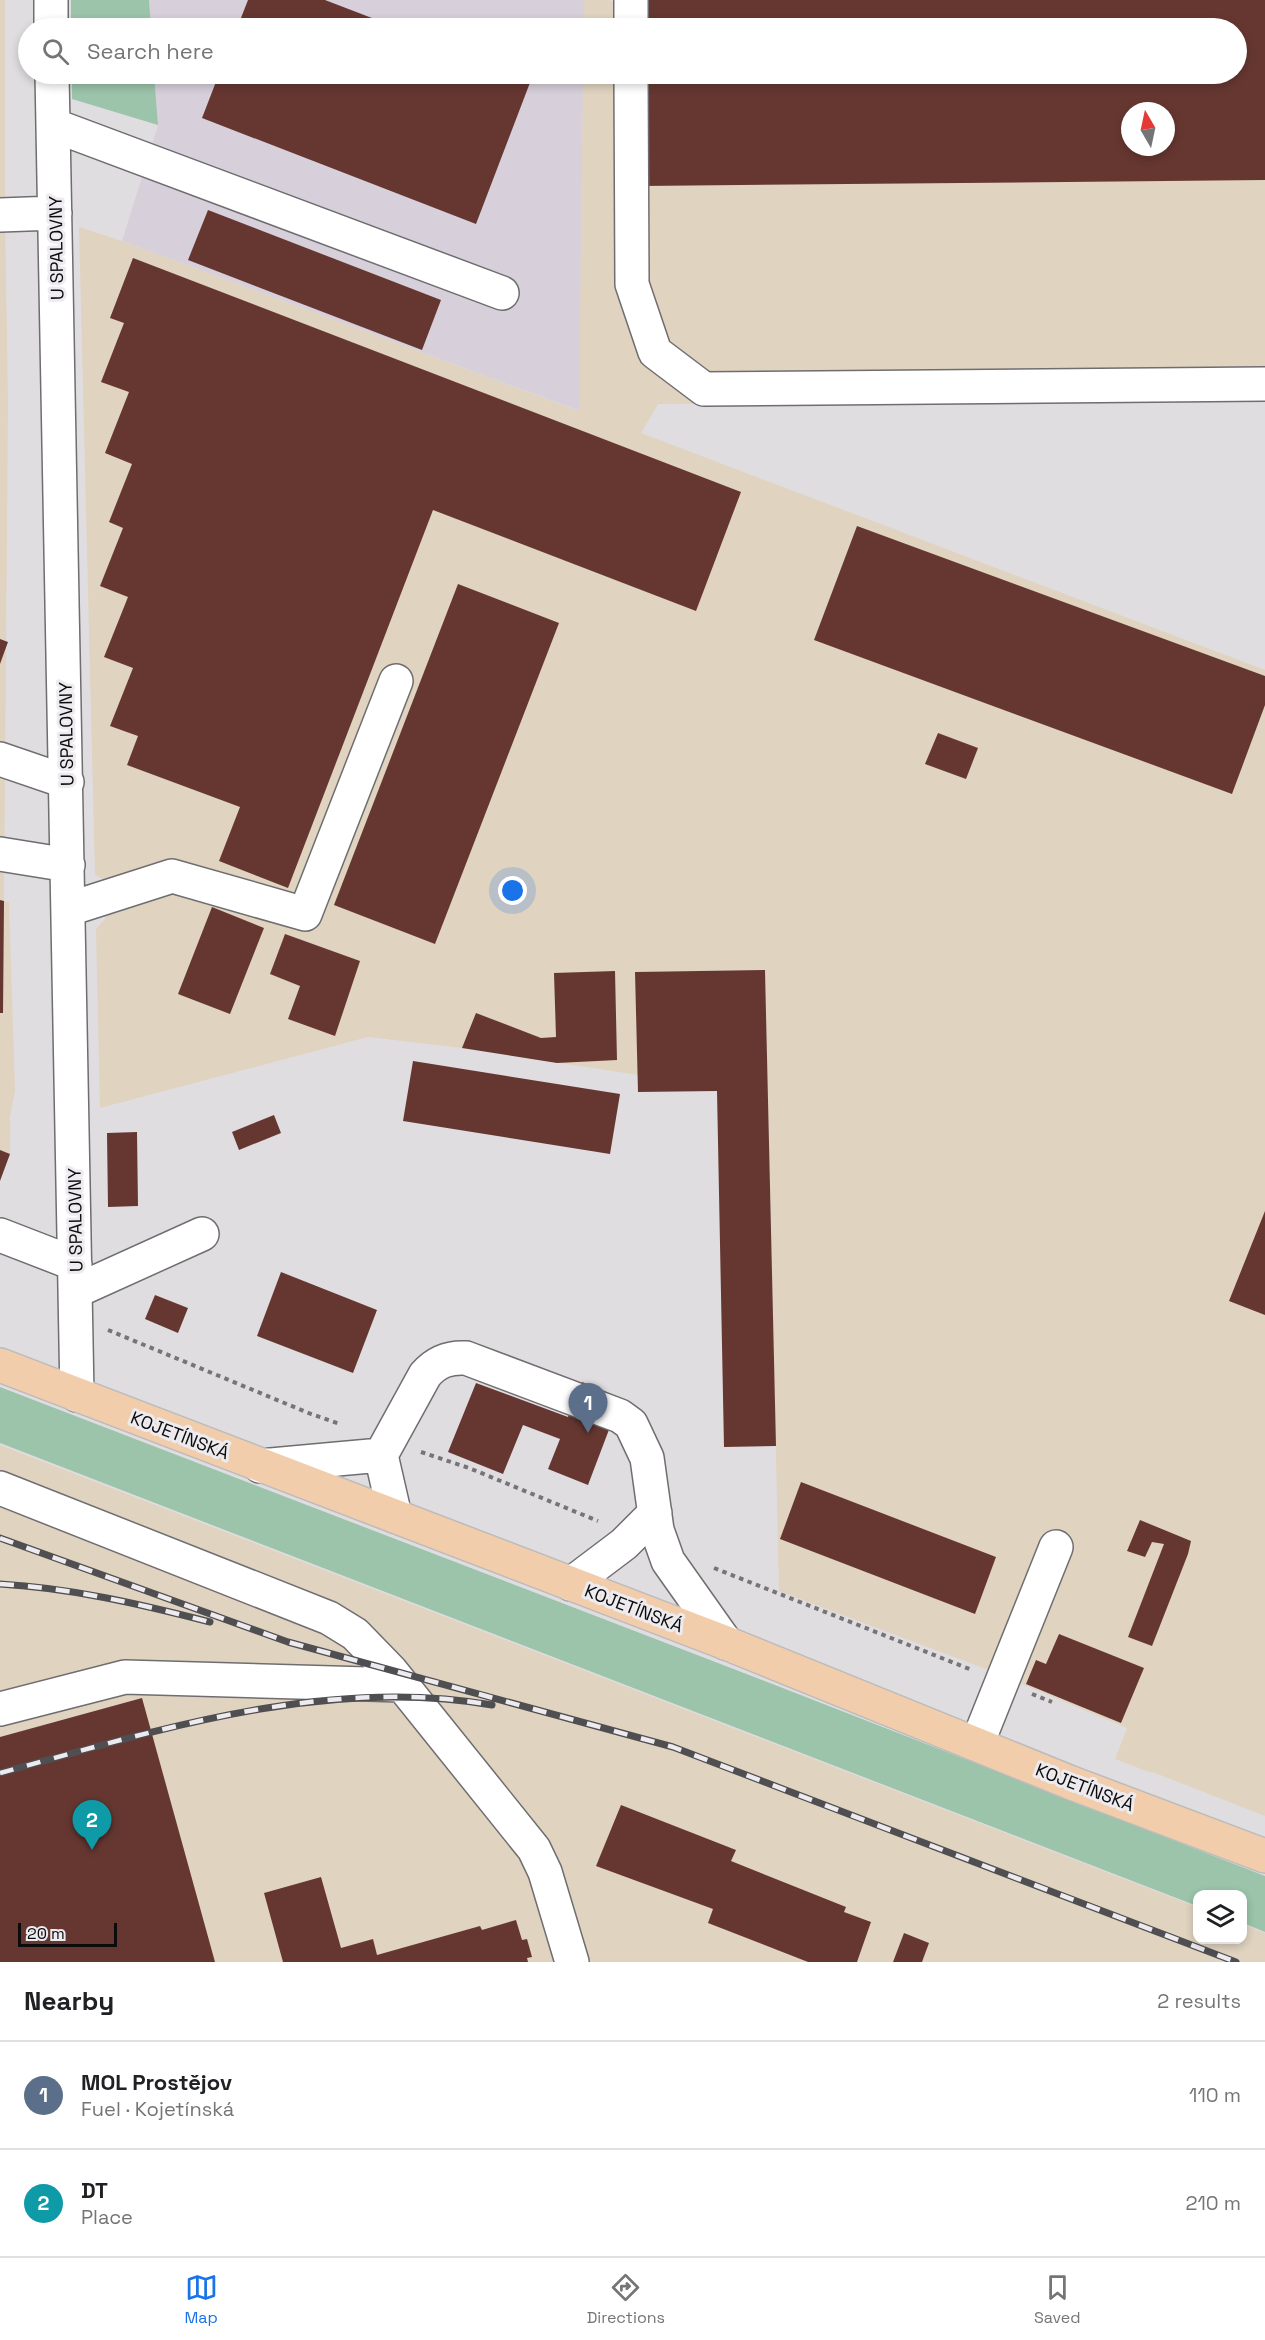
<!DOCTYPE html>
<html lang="en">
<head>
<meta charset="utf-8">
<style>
  :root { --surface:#fff; --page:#f6f6f6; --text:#202124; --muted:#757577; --line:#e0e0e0; --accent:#1a73e8 }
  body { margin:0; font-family:"Space Grotesk",sans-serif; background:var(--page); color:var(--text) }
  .controls { position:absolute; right:18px; bottom:18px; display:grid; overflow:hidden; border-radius:12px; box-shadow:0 3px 9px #0003 }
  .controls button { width:54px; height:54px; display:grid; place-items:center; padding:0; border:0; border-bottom:2px solid var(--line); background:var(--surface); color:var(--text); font:30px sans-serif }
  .compass { position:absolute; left:1121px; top:102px; width:54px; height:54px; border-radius:50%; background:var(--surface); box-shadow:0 3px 9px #0003; rotate:351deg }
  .scale { position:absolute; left:18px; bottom:15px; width:99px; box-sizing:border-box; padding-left:6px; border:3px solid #0c0c0d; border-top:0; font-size:16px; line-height:21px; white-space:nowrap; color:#0c0c0d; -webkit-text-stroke:4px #edebef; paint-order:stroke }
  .you { position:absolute; left:513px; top:891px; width:21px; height:21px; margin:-15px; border:4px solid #fff; border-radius:50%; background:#1a73e8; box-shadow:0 0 0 9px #1a73e833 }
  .badge { display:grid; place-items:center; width:39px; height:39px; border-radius:50%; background:var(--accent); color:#fff; font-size:20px; font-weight:700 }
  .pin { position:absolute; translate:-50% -50px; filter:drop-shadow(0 2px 3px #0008) }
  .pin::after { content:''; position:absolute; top:32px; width:21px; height:18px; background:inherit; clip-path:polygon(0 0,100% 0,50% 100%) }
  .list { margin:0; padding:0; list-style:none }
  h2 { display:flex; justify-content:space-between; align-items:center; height:78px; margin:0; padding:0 24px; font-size:26px }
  h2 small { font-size:20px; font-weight:400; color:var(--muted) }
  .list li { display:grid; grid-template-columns:39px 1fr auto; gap:18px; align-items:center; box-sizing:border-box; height:108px; padding:0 24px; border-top:2px solid var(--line) }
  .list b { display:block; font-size:22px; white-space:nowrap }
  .list p { margin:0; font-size:20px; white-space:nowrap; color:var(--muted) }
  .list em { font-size:20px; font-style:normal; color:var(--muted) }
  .icon { flex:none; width:33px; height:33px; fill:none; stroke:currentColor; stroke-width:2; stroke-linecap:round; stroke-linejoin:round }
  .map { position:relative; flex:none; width:1265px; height:1962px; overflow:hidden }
  .search { position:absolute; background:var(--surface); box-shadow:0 3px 9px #0003; left:18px; right:18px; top:18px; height:66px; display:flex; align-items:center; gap:15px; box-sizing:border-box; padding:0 21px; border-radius:33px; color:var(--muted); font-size:22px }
  .sheet { height:294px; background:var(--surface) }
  nav { display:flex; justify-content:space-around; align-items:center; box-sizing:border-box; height:84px; border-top:2px solid var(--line); background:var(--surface); font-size:16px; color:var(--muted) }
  nav a { display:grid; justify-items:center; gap:3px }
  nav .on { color:var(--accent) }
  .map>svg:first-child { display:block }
  .built { fill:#d7d0db }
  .industrial { fill:#e0d3c0; fill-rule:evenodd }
  .green { fill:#9bc4aa }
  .building { fill:#663731; fill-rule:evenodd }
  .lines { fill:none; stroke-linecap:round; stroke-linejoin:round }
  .minor-casing { stroke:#6f6d70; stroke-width:36 }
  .major-casing { stroke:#bbb; stroke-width:36 }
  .path { stroke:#767477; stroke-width:4; stroke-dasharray:4.5 4.5; stroke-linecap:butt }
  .minor { stroke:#fff; stroke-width:33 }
  .major { stroke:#f2cdac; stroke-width:33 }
  .rail-casing { stroke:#4f4e50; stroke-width:7 }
  .rail { stroke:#edebef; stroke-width:4.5; stroke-dasharray:14; stroke-linecap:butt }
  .labels { text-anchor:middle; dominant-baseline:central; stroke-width:6; stroke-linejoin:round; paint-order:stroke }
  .street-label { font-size:18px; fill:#0c0c0d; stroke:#edebef }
</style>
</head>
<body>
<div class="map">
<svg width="1265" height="1962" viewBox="0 0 1265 1962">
  <rect width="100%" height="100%" fill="#e0dde1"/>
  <path class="built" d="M149,0H584V28H151Z
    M154,74H583L580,411L122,241L158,125Z"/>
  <path class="industrial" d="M0,0H5V214L8,404L4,901L9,902L15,1090L10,1118V1154L0,1150Z
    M584,0H609L615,2L1265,0V398L658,404L641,433L1265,670V1816L1155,1773L1149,1772L1115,1759L1127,1728L991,1671L779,1591L765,970L635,972L638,1075L462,1048L368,1037L100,1108L96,929L105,919V897L103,879L95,875L79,227L122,241L579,411L583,74H1236V28H584ZM1130,111H1166V147H1130Z
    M0,1445L1197,1907L1198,1940H1242L1243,1924L1265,1933V1962H0Z"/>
  <path class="green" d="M71,0H149L151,28H71Z
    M72,74H154L158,125L72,99Z
    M0,1387L775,1685L1265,1876V1932L1243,1923L1242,1894H1198L1197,1906L0,1443Z"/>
  <path class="building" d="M248,0H325L398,28H237Z
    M640,0H1265V180L642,186L641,74H1236V28H640ZM1130,111H1166V147H1130Z
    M219,74H515L531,80L476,224L202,118Z
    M208,210L441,300L422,350L188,260Z
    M133,258L741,492L696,611L433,510L288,888L219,861L240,807L127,765L138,736L110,726L133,668L104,657L128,597L100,586L123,528L109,522L132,464L105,453L129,392L101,382L124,323L110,318Z
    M857,526L1265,676V705L1232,794L814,640Z
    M458,584L559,623L435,944L334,905Z
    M0,639L8,642L0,664Z
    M938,733L978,748L966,779L925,764Z
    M0,900L4,901L3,1013H0Z
    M212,907L264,928L230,1014L178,994Z
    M285,934L360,961L335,1036L288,1019L300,986L270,974Z
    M765,970L776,1446L724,1447L717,1091L638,1092L635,972Z
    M615,971L617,1060L557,1063L462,1048L476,1013L541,1038L556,1037L554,973Z
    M413,1061L620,1094L610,1154L403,1121Z
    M274,1115L281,1133L239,1150L232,1132Z
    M137,1132L138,1206L108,1207L107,1133Z
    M0,1150L10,1154L0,1181Z
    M1265,1211V1315L1229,1301Z
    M281,1272L377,1310L353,1373L257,1336Z
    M155,1295L188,1308L178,1333L145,1319Z
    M582,1382L621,1398L588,1485L548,1469L560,1439L523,1425L503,1474L448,1452L476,1383L568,1417Z
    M801,1482L996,1557L975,1614L780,1539Z
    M1140,1520L1191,1541L1188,1554L1152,1646L1128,1637L1164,1544L1152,1542L1145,1557L1127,1551Z
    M1059,1634L1144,1668L1121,1723L1026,1684L1036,1660L1046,1664Z
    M142,1698L215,1962H0V1737Z
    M621,1805L736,1850L731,1861L846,1907L844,1912L871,1922L857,1962H808L708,1923L713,1909L596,1866Z
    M321,1877L341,1948L373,1939L377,1955L480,1926L482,1930L516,1920L522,1940L527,1939L532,1957L527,1958L528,1962H283L264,1893Z
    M904,1933L929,1943L922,1962H893Z"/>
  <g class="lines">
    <g class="minor-casing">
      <path id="minor" d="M51,0V28
        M631,0V28
        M52,74L77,1395
        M631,74L632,284L655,352L704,389L1265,384
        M53,125L502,293
        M0,215L55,213
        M0,759L67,782
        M0,854L68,865
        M69,909L172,876L305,914L396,681
        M0,1235L75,1264
        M76,1291L202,1234
        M260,1466L381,1455
        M0,1488L329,1618L355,1634L391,1671L534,1849L545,1872L572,1962
        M395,1516L381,1455L425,1375C436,1362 448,1357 466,1358L620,1416L631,1424L647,1458L657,1530L668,1561L726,1643
        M571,1584L624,1544L655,1513
        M0,1709L125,1677L402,1685
        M977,1744L1056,1547"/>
    </g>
    <g class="major-casing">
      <path id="major" d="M0,1365L726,1643L1069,1782L1265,1856"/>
    </g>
    <path class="path" d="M108,1330L311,1414L340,1424
      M421,1452L469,1468L598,1521
      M714,1568L972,1670
      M1032,1694L1052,1702"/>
    <use href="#minor" class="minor"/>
    <use href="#major" class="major"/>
    <g class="rail-casing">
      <path id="rail" d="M0,1538L288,1642L673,1747L1236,1962
        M0,1584C71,1588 140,1604 210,1622
        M0,1773C157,1730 328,1676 492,1705"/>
    </g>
    <use href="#rail" class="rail"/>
  </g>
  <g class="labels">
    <g class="street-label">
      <text transform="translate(56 248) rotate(-91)">U SPALOVNY</text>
      <text transform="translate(66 734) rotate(-91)">U SPALOVNY</text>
      <text transform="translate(75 1220) rotate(-91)">U SPALOVNY</text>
      <text transform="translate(180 1435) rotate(21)">KOJETÍNSKÁ</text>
      <text transform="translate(634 1608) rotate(21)">KOJETÍNSKÁ</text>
      <text transform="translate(1085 1787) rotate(21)">KOJETÍNSKÁ</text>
    </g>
  </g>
</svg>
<div class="controls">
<button><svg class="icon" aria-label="layers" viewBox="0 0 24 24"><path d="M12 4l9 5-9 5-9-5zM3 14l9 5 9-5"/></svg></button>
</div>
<svg class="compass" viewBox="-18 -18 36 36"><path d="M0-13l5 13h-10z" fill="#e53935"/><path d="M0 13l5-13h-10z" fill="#757577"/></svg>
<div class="scale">20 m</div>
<div class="you"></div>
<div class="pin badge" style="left:588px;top:1433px;background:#5c6f8a">1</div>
<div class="pin badge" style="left:92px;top:1850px;background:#0f9aa8">2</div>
<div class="search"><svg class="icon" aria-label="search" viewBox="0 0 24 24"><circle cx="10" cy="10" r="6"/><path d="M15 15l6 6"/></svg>Search here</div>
</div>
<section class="sheet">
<h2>Nearby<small>2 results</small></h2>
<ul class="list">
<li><span class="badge" style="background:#5c6f8a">1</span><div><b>MOL Prostějov</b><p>Fuel · Kojetínská</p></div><em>110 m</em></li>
<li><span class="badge" style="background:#0f9aa8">2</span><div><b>DT</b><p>Place</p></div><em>210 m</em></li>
</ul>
</section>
<nav>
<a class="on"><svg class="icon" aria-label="map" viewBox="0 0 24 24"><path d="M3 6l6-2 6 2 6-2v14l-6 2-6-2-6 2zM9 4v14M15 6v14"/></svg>Map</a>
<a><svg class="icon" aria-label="directions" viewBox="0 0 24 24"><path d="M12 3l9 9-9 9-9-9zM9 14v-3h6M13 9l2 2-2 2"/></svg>Directions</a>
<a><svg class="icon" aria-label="saved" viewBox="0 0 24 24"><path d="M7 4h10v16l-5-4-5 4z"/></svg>Saved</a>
</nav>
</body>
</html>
